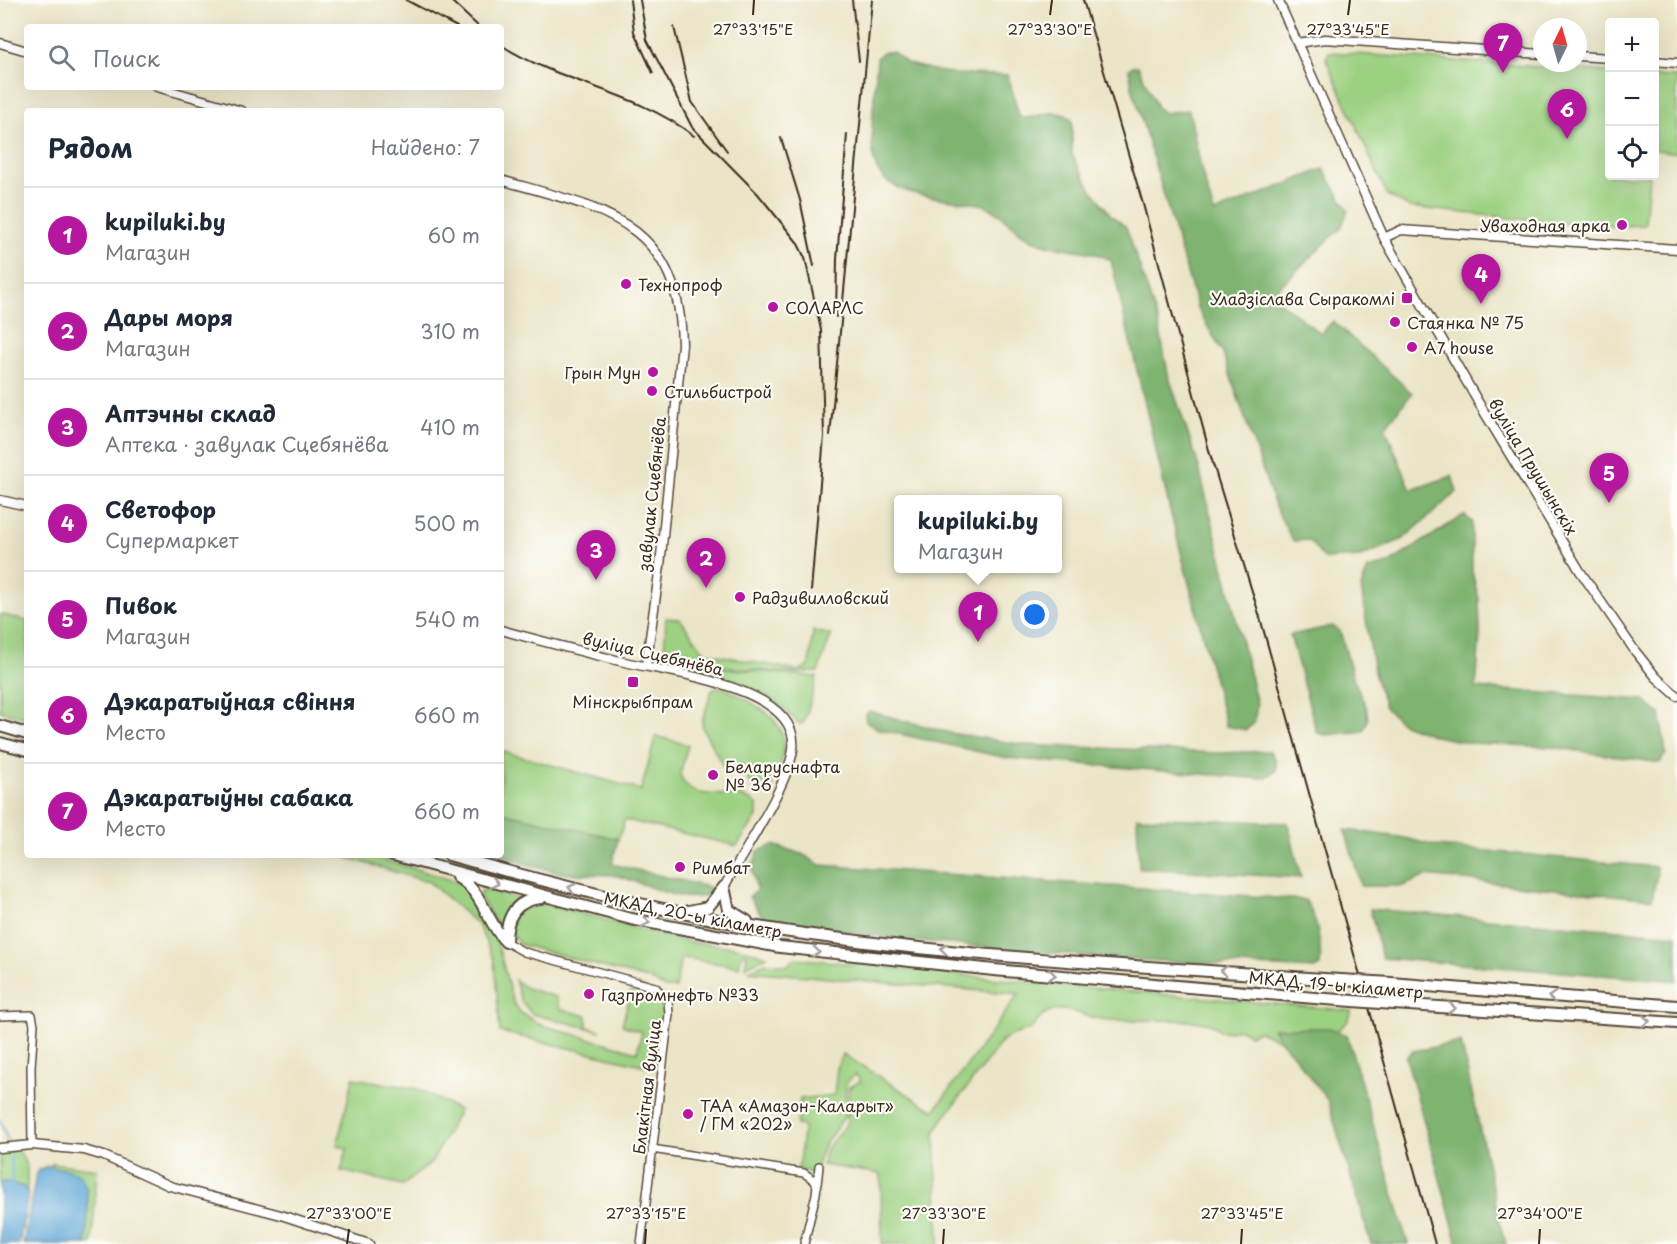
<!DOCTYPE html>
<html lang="ru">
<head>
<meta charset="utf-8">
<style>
  :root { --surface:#fff; --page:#f2f2f3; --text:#1f2937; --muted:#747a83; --line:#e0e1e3; --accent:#b5179e }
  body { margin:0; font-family:"Playpen Sans",sans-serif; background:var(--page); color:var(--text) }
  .controls { position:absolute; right:18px; top:18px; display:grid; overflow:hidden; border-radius:6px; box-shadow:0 6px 24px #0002 }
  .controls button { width:54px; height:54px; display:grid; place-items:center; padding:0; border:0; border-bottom:2px solid var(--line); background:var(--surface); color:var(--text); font:30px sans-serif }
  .compass { position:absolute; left:1533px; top:18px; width:54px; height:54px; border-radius:50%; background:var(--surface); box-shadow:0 6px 24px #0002; rotate:5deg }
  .you { position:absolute; left:1035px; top:615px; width:21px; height:21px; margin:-15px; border:4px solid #fff; border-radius:50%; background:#1a73e8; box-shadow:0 0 0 9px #1a73e833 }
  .badge { display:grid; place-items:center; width:39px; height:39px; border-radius:50%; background:var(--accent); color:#fff; font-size:20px; font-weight:700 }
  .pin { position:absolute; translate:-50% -50px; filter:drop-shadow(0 2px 3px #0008) }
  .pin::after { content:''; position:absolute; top:32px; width:21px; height:18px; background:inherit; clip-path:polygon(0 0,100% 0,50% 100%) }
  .popup { position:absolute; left:894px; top:495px; width:168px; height:78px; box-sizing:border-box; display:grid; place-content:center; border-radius:6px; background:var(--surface); filter:drop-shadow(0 2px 4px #0005); font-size:20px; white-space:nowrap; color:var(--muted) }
  .popup b { font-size:22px; color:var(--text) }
  .popup::after { content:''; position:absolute; left:50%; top:100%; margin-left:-12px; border:12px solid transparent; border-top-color:var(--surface) }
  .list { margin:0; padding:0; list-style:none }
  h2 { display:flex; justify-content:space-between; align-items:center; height:78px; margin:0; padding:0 24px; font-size:26px }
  h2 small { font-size:20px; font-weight:400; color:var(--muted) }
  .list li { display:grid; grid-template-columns:39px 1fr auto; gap:18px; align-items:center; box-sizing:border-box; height:96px; padding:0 24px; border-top:2px solid var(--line) }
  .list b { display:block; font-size:22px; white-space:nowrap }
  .list p { margin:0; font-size:20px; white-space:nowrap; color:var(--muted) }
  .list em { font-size:20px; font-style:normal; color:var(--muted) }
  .icon { flex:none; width:33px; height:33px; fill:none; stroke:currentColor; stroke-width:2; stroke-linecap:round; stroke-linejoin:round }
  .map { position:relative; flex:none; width:1677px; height:1244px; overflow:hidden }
  .search { position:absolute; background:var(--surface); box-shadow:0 6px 24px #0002; left:24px; top:24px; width:480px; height:66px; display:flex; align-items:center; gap:15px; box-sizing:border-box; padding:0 21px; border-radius:6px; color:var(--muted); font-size:22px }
  .panel { position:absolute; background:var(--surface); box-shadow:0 6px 24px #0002; left:24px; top:108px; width:480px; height:750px; border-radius:6px }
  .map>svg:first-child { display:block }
  .green { fill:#9dd182; stroke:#6c7e50; stroke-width:1.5 }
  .forest { fill:#7eb370; stroke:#5c6e47; stroke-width:1.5 }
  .water { fill:#62a8d8; stroke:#4e697b; stroke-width:1.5 }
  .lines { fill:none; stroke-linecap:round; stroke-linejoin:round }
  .stream { stroke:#62a8d8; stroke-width:2 }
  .minor-casing { stroke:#554637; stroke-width:10 }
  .tertiary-casing { stroke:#554637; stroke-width:11 }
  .trunk-casing { stroke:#554637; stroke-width:14 }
  .minor { stroke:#fff; stroke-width:7 }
  .tertiary { stroke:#fff; stroke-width:8 }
  .trunk { stroke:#fff; stroke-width:10 }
  .rail { stroke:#3b2a1e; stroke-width:2 }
  .trunk-bridge-casing { stroke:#554637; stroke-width:14; stroke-linecap:butt }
  .trunk-bridge { stroke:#fff; stroke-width:10 }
  .oneway { stroke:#a79f9a }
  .ticks { fill:none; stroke:#3b2a1e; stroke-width:2 }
  .poi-dot { fill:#b5179e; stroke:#fdfcf7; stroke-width:2 }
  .labels { text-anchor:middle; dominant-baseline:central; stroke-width:4.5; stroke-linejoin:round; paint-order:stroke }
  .poi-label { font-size:16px; fill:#3b2a1e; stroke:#fdfcf7; text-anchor:start }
  .street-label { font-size:16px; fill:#3b2a1e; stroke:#fdfcf7 }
  .ticks-label { font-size:15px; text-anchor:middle; fill:#3b2a1e; stroke:#fdfcf7; stroke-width:4.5; stroke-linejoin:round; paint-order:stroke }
</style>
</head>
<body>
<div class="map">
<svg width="1677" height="1244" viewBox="0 0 1677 1244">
  <rect width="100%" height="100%" fill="#fdfcf7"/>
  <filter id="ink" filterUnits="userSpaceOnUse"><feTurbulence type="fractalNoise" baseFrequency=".0167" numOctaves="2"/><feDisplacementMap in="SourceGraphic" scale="12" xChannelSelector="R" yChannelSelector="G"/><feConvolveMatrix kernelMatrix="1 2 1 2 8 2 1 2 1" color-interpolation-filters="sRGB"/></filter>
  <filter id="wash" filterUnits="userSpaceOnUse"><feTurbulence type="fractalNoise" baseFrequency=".008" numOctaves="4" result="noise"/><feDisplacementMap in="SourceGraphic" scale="24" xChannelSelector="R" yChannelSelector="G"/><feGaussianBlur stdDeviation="1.35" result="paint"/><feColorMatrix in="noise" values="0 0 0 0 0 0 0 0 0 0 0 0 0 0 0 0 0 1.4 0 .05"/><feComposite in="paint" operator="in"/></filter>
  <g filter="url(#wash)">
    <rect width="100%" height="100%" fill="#ebe5c7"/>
    <path class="green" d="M1329,52L1609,72L1610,176H1649L1645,225L1593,227L1409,207L1387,195L1326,59Z
      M1654,76L1677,77V153L1655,150Z
      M0,614L27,621V718L0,711Z
      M666,618L680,619L715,666L713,670L676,663L664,655Z
      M813,631L831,635L818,672L785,673L718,666L709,653L798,671L809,666Z
      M721,668L817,677L805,720L802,724L798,723C769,694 755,690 718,675Z
      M718,687C730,689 742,697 752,703C797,729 786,753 769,793L762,795L754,789L745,773L723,766L703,729L702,722L712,690Z
      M656,736L688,745L680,774C692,810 733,782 757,805V817L737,846L625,820L618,839L501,812V751L641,790Z
      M338,855H369L458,882L469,891L495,934L513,1002L521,1013L541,1025L637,1052L642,1032L622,1025L631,991L637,985C651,989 661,1000 665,1014L655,1068L500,1032L494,960L478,925L429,882Z
      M487,890L520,899C506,907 501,916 502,933L480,897L481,891Z
      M534,901L688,942L736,947L767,956L745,967L747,954L742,953L739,967L684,958L680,962L676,988H665L651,980L519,944L510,930L513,915Z
      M795,958L1079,987L1324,1008L1351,1011C1351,1021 1343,1026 1336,1031L1273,1028L1280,1040L1259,1031L1249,1035C1240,1024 1232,1033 1220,1031C1212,1017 1167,1021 1150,1020C1134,1020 1116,1021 1100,1019C1083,1017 1069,1006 1051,1011C1041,1013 1038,1023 1030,1029C1021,1035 1011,1032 1002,1041L938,1126L935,1133L939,1244H882L881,1174L822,1165L826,1149L847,1123L849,1087L861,1081L855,1074L846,1083L845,1116L824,1145L814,1174L798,1169L804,1126L797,1125L800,1099L834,1095L837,1068L843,1054L934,1111L1019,994L747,971L766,963L788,965Z
      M515,980L526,988L556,997L560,1009L587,1016V1027L601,1031L532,1014L521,1001Z
      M353,1078L418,1089L459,1110L432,1162L403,1185L341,1171L347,1149L337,1145Z
      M19,1150L27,1167V1193L24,1187L0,1183V1151Z
      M52,1163L97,1169L92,1244H86L88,1201L51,1167Z"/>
    <path class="forest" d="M883,52H893L908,64L937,71L956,74L1008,75L1019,116C1034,123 1051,104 1072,119V155L1092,190L1111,215L1126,227L1158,321L1168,374L1198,464L1257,704L1254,723L1246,730L1226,726L1170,510L1111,260C1087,247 1056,251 1032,240C1016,232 999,210 984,205C953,197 891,201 876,167C867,147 876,83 877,58Z
      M1133,66H1138L1157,107L1163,113L1189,110L1202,173L1214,213L1323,169L1348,210L1341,228L1271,295L1321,334L1333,321L1412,393L1385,427L1411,490L1452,476L1457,492L1403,539L1360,557L1324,559L1309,540L1293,541L1276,509L1222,351L1198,310L1132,87L1129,69Z
      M1464,515L1472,522V572L1479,599L1480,634L1476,688L1643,700L1660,714L1666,753L1660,763L1552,747L1470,743L1435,736L1403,724L1385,707L1374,672L1361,587L1368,569L1388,564Z
      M1333,626L1340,631L1354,680L1366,706L1368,720L1363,731L1326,735L1317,733L1290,635Z
      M869,711L950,733L1026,745L1219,753L1270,751L1276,761V771L1265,778H1251L1006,758L878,729L866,721L865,715Z
      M501,812L618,839L612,864L708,887L712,889L711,894C680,906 645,882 617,876C601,873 586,875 570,874C547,872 521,862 499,855H501Z
      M1137,817L1288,823L1301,878L1139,868Z
      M1345,830L1400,837L1436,846L1656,867L1657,874L1652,899L1426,876L1403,886H1361Z
      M773,845L802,854L820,865L1305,900C1317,916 1322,947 1320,966L1314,969L1121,959L905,940L764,919L749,897L757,891L752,868L758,851Z
      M1370,909L1677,935V981L1382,958Z
      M1273,1028H1330L1347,1035L1408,1244H1371L1328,1101L1292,1053L1280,1040Z
      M1461,1042L1502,1232L1506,1244H1458L1406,1057L1413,1051Z"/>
    <path class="water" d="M47,1166C56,1168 67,1169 75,1172C94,1180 87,1227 86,1244H23L36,1176L39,1170Z
      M7,1182L24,1187L28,1195L19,1244H0V1183Z"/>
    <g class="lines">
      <path class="stream" d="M0,1120L8,1141
        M11,1155L12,1183"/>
    </g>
  </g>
  <g filter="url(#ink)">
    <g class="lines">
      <g class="minor-casing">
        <path id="minor" d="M506,942L524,952L655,987L668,1000L669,1014L641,1244
          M0,1016L32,1015L34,1025L31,1067L32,1145
          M652,1149L804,1173L815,1181L817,1187
          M804,1244L816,1194L819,1166"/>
      </g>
      <g class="tertiary-casing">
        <path id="tertiary" d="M1278,0L1384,238L1477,400L1580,571L1635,651L1656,677L1677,696
          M0,43L27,51
          M1297,43L1325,39L1542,54
          M1578,56L1610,58
          M1654,61L1677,63
          M157,87L242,111
          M501,180C601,209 679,219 682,344L660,566L646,666
          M1384,238L1401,230L1677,249
          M0,500L27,506
          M501,630C541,641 580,651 620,661C662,672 801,685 793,749C789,784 742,854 724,887
          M0,1148L32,1145L84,1150L104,1156L170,1186L281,1215L369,1244"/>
      </g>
      <g class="trunk-casing">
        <path id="trunk" d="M0,726L27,734
          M0,743L27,750
          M393,855L631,919L780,947L994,970L1326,999
          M449,855C551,884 654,910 758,927C945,957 1135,965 1324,979
          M457,877C482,890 487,923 506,942
          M724,887L729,910L747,921
          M689,911L708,907L724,887
          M506,942C506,917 515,900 541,898
          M1391,983L1677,1006
          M1394,1004L1677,1023"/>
      </g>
      <use href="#minor" class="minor"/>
      <use href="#tertiary" class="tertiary"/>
      <use href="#trunk" class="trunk"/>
      <path class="rail" d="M406,0L457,27
        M450,0L479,27
        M630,0L634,32L653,73
        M640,0L647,40L692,127L758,194L797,242L805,258L821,330L824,436L811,591
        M852,0L859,61
        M1083,0L1143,204L1210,454L1259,614L1435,1244
        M674,27L692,102L727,151
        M501,45C562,84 636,91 694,136
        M781,138L800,200L814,266
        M836,317L837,259L847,134
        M830,436L872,0"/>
      <g class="trunk-bridge-casing">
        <path id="trunk-bridge" d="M1324,979L1391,983
          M1326,999L1394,1004"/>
      </g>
      <use href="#trunk-bridge" class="trunk-bridge"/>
    </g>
    <defs><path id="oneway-chevron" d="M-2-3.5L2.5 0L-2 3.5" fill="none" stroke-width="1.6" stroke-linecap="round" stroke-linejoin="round" transform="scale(1.5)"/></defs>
    <g class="oneway">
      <use href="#oneway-chevron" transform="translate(495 883) rotate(15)"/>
      <use href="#oneway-chevron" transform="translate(572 888) rotate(-166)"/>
      <use href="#oneway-chevron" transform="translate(646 922) rotate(12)"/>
      <use href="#oneway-chevron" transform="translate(944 949) rotate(-175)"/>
      <use href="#oneway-chevron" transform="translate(816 952) rotate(7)"/>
      <use href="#oneway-chevron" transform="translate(1224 971) rotate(-176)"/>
      <use href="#oneway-chevron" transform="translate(1052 975) rotate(5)"/>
      <use href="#oneway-chevron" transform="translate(1552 997) rotate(-175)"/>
      <use href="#oneway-chevron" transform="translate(1452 1008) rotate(4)"/>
      <use href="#oneway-chevron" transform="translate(1646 1021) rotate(4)"/>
    </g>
  </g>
  <path class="ticks" d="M753,15L754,0M1050,15L1052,0M1348,15L1350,0M347,1244L349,1229M645,1244L646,1229M943,1244L944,1229M1241,1244L1242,1229M1539,1244L1540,1229"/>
  <g class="poi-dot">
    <circle cx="1622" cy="225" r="6"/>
    <circle cx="626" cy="284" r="6"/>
    <rect x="1401" y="292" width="12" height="12" rx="3"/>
    <circle cx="773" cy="307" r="6"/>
    <circle cx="1395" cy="322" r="6"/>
    <circle cx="1412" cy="347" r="6"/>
    <circle cx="653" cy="372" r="6"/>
    <circle cx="652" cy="391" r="6"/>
    <circle cx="740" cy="597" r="6"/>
    <rect x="627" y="676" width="12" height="12" rx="3"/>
    <circle cx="713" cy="775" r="6"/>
    <circle cx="680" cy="867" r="6"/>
    <circle cx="589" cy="994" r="6"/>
    <circle cx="688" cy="1114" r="6"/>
  </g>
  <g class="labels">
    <g class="poi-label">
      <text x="1610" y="225" text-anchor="end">Уваходная арка</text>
      <text x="638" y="284">Технопроф</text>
      <text x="1395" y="298" text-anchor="end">Уладзіслава Сыракомлі</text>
      <text x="785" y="307">СОЛАРЛС</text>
      <text x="1407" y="322">Стаянка № 75</text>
      <text x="1424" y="347">A7 house</text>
      <text x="641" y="372" text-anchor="end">Грын Мун</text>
      <text x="664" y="391">Стильбистрой</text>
      <text x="752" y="597">Радзивилловский</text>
      <text x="633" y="701" text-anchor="middle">Мінскрыбпрам</text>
      <text x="725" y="766">Беларуснафта<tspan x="725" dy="18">№ 36</tspan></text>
      <text x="692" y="867">Римбат</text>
      <text x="601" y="994">Газпромнефть №33</text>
      <text x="700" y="1105">ТАА «Амазон-Каларыт»<tspan x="700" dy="18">/ ГМ «202»</tspan></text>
    </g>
    <g class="street-label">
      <text transform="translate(1534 466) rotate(59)">вуліца Прушынскіх</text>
      <text transform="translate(651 494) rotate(-84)">завулак Сцебянёва</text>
      <text transform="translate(653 653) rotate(13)">вуліца Сцебянёва</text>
      <text transform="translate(693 914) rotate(11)">МКАД, 20-ы кіламетр</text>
      <text transform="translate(1336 984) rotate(5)">МКАД, 19-ы кіламетр</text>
      <text transform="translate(646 1087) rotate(-83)">Блакітная вуліца</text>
    </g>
  </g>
  <g class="ticks-label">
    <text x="753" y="35">27°33'15"E</text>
    <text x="1050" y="35">27°33'30"E</text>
    <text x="1348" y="35">27°33'45"E</text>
    <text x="349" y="1219">27°33'00"E</text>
    <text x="646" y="1219">27°33'15"E</text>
    <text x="944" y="1219">27°33'30"E</text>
    <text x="1242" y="1219">27°33'45"E</text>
    <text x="1540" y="1219">27°34'00"E</text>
  </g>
</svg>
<div class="controls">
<button>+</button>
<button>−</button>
<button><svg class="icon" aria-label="locate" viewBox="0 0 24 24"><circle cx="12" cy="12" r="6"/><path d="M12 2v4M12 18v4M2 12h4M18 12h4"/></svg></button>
</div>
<svg class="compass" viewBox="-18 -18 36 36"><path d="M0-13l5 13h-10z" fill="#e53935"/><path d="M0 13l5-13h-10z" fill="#747a83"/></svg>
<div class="you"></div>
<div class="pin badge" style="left:978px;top:642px">1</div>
<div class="popup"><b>kupiluki.by</b>Магазин</div>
<div class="pin badge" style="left:706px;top:588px">2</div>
<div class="pin badge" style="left:596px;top:580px">3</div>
<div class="pin badge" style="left:1481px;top:304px">4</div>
<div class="pin badge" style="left:1609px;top:503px">5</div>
<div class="pin badge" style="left:1567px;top:139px">6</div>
<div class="pin badge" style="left:1503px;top:73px">7</div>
<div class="search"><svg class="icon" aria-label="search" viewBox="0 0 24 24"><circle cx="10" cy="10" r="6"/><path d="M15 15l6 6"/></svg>Поиск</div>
<section class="panel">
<h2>Рядом<small>Найдено: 7</small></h2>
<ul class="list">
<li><span class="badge">1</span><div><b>kupiluki.by</b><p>Магазин</p></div><em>60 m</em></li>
<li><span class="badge">2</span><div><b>Дары моря</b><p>Магазин</p></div><em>310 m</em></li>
<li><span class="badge">3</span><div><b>Аптэчны склад</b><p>Аптека · завулак Сцебянёва</p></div><em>410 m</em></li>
<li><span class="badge">4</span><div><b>Светофор</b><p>Супермаркет</p></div><em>500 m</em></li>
<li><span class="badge">5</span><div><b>Пивок</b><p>Магазин</p></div><em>540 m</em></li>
<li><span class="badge">6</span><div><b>Дэкаратыўная свіння</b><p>Место</p></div><em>660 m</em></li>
<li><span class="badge">7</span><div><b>Дэкаратыўны сабака</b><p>Место</p></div><em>660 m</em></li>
</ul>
</section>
</div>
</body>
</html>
